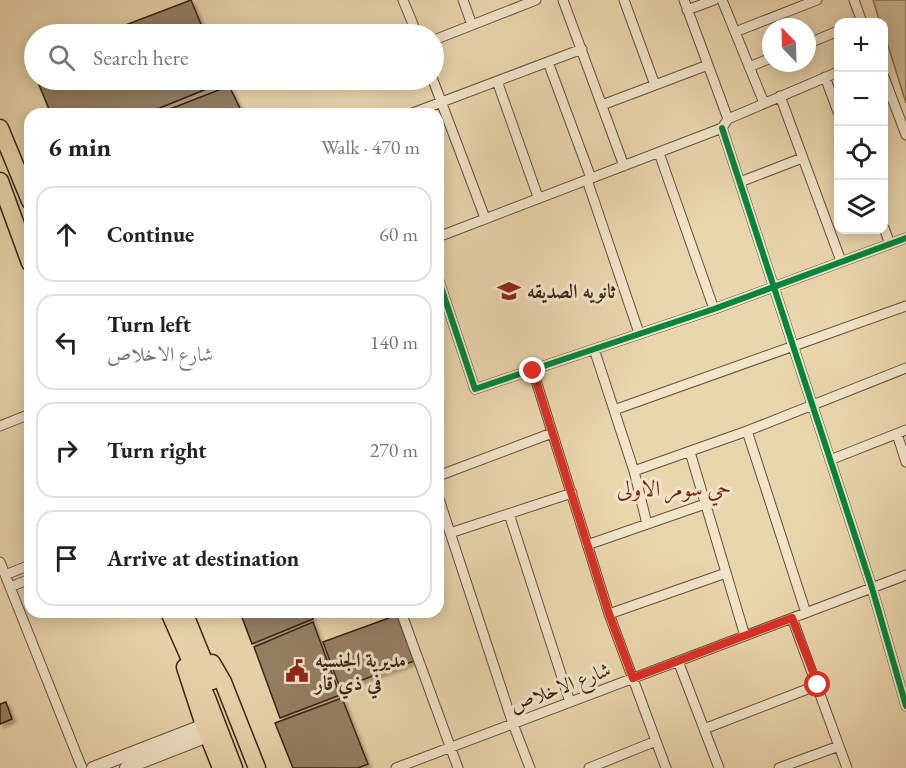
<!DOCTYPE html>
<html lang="en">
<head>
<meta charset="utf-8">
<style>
  :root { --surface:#fff; --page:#f2f2f2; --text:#222; --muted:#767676; --line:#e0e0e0 }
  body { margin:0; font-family:"EB Garamond",Amiri,serif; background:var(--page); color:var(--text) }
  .controls { position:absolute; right:18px; top:18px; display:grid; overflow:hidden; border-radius:12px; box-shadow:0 3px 15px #0003 }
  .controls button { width:54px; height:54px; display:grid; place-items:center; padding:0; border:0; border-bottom:2px solid var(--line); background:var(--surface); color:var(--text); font:30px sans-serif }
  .compass { position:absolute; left:762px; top:18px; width:54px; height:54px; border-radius:50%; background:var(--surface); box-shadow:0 3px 15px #0003; rotate:337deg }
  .stop { position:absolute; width:18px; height:18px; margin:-14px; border:4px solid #d93025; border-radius:50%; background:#fff }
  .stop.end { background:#d93025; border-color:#fff; box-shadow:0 2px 6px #0008 }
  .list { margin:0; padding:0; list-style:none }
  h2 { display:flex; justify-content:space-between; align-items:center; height:78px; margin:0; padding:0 24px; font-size:26px }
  h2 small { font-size:20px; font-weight:400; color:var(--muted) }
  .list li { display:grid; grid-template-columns:39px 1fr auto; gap:18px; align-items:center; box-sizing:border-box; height:96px; margin:0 12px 12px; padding:0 12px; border:2px solid var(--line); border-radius:18px }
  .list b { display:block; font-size:22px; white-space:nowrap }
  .list p { margin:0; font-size:20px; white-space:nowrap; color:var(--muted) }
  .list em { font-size:20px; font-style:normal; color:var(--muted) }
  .icon { flex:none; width:33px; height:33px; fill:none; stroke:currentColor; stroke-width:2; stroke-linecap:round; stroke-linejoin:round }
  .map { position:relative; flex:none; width:906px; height:768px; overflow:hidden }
  .search { position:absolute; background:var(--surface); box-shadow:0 3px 15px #0003; left:24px; top:24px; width:420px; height:66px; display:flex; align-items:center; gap:15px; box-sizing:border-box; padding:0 21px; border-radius:33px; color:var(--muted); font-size:22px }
  .panel { position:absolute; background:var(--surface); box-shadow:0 3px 15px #0003; left:24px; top:108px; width:420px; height:510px; border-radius:18px }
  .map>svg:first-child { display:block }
  .green { fill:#ccb892; stroke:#826e52; stroke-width:1.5 }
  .building { fill:#958063; stroke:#392313; stroke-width:1.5; filter:url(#shadow) }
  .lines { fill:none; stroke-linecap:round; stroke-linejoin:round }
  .minor-casing { stroke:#655039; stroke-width:11 }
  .tertiary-casing { stroke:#655039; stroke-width:14 }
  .trunk-casing { stroke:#392313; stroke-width:19 }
  .minor { stroke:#f1e4c9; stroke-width:9 }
  .tertiary { stroke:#f1e4c9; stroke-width:12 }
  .trunk { stroke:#ead6ac; stroke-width:16 }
  .cycleway-casing { stroke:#f1e4c9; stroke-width:10 }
  .cycleway { stroke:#00873e; stroke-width:6 }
  .route { stroke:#d93025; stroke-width:8 }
  .labels { text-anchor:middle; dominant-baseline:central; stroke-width:6; stroke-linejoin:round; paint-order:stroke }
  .poi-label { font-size:20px; font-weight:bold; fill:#392313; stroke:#f1e4c9; text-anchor:start }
  .street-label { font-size:20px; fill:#392313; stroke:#f1e4c9 }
  .quarter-label { font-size:22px; fill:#7a1f14; stroke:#f1e4c9 }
</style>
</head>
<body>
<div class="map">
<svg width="906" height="768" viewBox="0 0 906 768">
  <defs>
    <filter id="shadow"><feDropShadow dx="3.5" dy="3.5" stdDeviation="1.5" flood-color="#0004"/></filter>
  </defs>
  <rect width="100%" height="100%" fill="#ead6ac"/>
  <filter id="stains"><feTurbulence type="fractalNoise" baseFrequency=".00333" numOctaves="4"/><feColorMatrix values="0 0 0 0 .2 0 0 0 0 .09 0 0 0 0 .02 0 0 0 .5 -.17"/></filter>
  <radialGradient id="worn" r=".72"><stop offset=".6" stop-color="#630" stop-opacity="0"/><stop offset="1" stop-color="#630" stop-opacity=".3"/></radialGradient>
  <path class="green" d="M873,0H906V103L884,33V22H880Z"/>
  <path class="building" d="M191,0L205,34H102Z
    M37,80H223L224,82L145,114H51Z
    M229,86L241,110L231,114H157Z
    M240,612H310L313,619L252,644Z
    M397,615L414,661L340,688L323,642Z
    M313,622L340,695L280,718L254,647Z
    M342,698L368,764L358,768H293L275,723Z
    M6,702L12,719L0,724V704Z"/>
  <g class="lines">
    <g class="minor-casing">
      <path id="minor" d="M403,0L417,34
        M463,0L472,25
        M563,0L624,166
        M624,0L655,85
        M722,0L764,103
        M854,0L862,22
        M687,10L714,0
        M735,32L817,0
        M434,40L536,0
        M807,44L838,31
        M548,62L591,178
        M749,67L771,58
        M825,77L838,112
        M884,77L906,135
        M433,80L485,218
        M497,81L538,197
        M780,96L841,261
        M602,105L708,65
        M410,114L582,49
        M728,119L838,72
        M722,128L872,588L906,706
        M659,153L714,309
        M587,180L639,333
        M740,182L802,158
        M884,228L890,244
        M438,237L722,128L728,119L684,0
        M438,278L475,389L714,309L906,238
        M594,349L634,471L647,524
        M533,371L609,614L666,768
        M614,410L906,306
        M0,426L30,414
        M747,431L806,613
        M897,434L906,462
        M690,452L745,636
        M830,460L906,430
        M634,471L747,431L906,368
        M438,476L552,433
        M438,496L513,724L530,768
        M509,514L570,702
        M450,533L572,493
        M587,545L705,504
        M0,562L82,768
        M5,575L30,565
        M10,587L30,579
        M401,612L458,768
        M609,614L726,573
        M792,618L847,768
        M678,661L719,768
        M704,729L818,685
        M396,768L906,575
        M589,768L656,741
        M779,768L839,746"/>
    </g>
    <g class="tertiary-casing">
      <path id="tertiary" d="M93,768L204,725
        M126,768L208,736"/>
    </g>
    <g class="trunk-casing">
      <path id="trunk" d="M0,128L30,201
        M0,181L30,263
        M169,612L207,698L234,768
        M184,612L212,681
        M212,663L223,682L257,768
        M185,667L204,725L221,768"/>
    </g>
    <use href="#minor" class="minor"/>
    <use href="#tertiary" class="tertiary"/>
    <use href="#trunk" class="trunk"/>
    <g class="cycleway-casing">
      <path id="cycleway" d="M722,128L872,588L906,706
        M438,278L475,389L714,309L906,238"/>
    </g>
    <use href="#cycleway" class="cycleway"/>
  </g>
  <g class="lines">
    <path class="route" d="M533,371L609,614L633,678L792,618L818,685"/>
  </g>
  <defs>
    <g id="school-bare" transform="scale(1.8)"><path d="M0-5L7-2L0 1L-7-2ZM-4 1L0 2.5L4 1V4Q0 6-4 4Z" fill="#8f2418" stroke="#f1e4c9" stroke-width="2.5" paint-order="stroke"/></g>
    <g id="civic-bare" transform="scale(1.8)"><path d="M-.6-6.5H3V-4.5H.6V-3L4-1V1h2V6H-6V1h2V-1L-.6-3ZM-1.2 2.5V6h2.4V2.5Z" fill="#8f2418" stroke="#f1e4c9" stroke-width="2.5" paint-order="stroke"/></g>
  </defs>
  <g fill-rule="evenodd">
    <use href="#school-bare" x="509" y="291"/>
    <use href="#civic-bare" x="297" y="671"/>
  </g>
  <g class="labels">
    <g class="poi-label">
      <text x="527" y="291">ثانويه الصديقه</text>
      <text x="315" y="660">مديرية الجنسيه<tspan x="315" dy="23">في ذي قار</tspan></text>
    </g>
    <g class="street-label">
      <text transform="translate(560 687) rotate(-21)">شارع الاخلاص</text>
    </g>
    <g class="quarter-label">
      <text x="674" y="488">حي سومر الاولى</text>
    </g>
  </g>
  <rect width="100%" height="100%" filter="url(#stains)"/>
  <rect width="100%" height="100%" fill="url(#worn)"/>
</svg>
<div class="controls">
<button>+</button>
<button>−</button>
<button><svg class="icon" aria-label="locate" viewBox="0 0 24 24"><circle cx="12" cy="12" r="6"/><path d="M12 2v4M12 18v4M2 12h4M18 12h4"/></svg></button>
<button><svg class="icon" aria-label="layers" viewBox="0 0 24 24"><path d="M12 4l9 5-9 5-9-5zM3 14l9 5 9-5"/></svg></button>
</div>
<svg class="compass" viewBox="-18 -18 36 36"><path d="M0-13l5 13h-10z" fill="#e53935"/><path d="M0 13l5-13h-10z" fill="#767676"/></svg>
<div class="stop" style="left:818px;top:685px"></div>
<div class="stop end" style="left:533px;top:371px"></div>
<div class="search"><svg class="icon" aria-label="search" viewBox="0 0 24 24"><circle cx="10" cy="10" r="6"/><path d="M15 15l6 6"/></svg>Search here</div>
<section class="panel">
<h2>6 min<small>Walk · 470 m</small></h2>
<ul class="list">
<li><svg class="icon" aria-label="ahead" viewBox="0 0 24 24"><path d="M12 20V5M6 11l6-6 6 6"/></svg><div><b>Continue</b></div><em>60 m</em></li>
<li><svg class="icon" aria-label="left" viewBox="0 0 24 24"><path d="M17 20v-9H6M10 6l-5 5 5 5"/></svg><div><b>Turn left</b><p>شارع الاخلاص</p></div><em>140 m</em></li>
<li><svg class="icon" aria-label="right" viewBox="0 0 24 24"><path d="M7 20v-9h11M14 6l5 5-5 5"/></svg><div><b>Turn right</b></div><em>270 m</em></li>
<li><svg class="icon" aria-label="arrive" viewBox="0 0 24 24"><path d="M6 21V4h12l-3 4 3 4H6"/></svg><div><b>Arrive at destination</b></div></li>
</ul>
</section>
</div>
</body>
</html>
